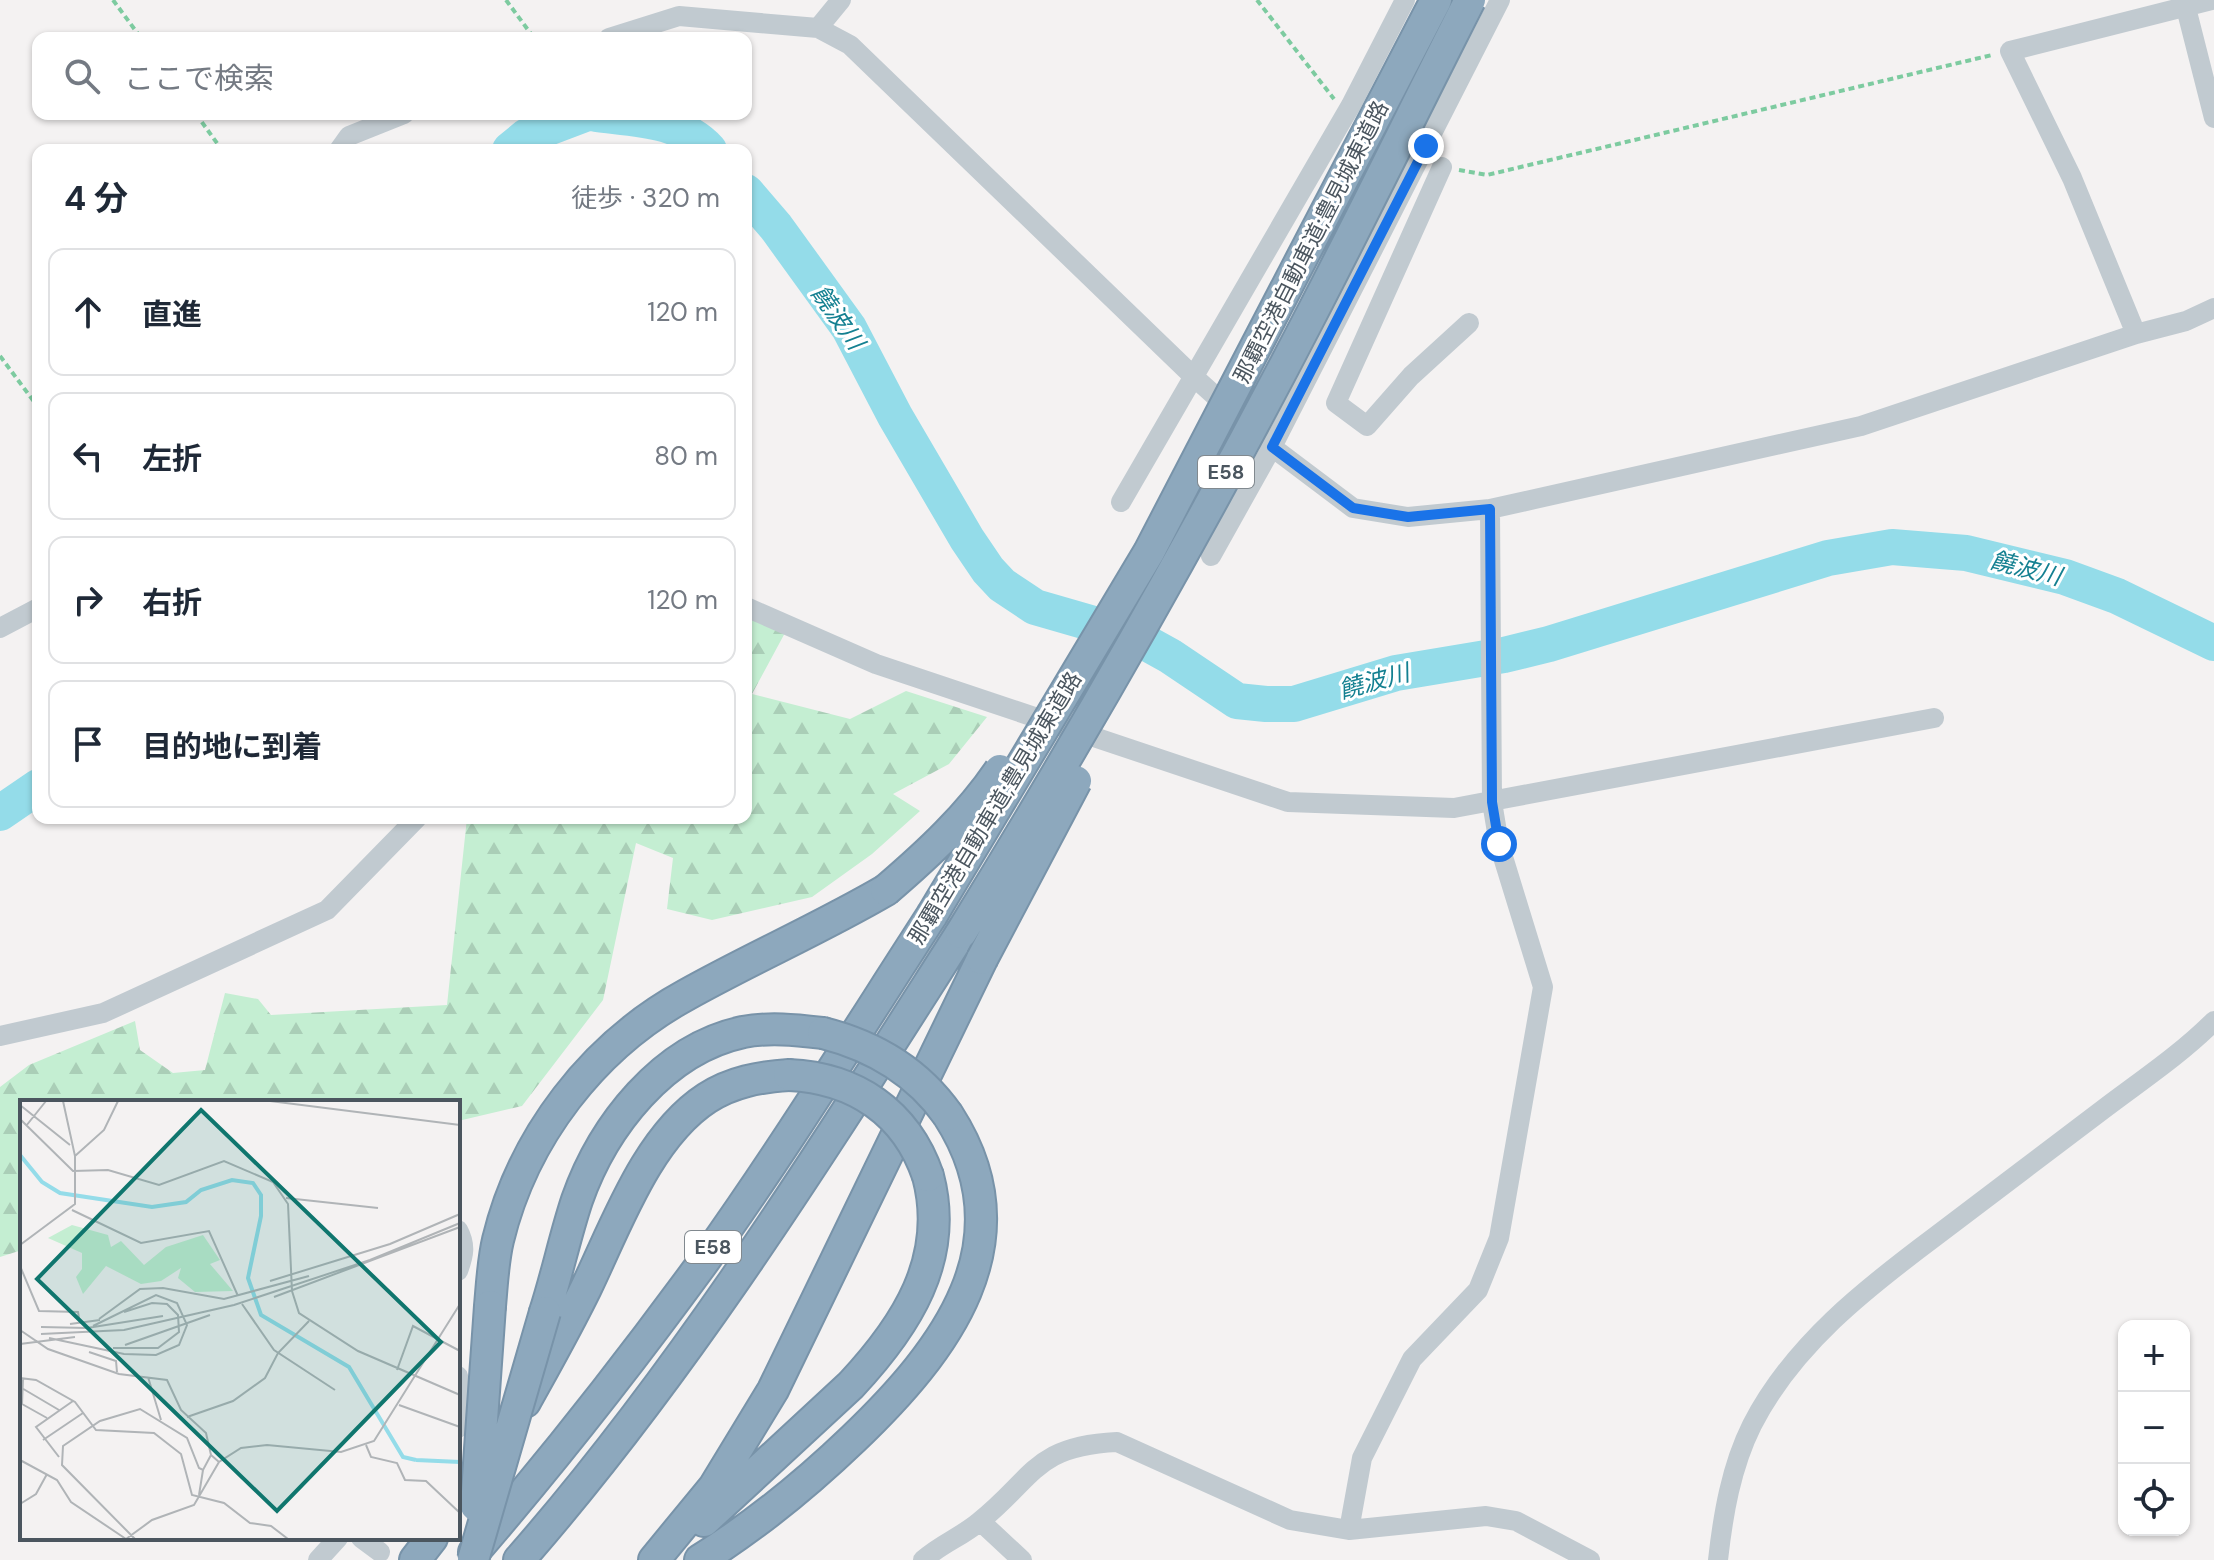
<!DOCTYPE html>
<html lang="ja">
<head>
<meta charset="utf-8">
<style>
  :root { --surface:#fff; --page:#f6f6f7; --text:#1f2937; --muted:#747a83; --line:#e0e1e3 }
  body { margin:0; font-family:"DM Sans","Noto Sans JP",sans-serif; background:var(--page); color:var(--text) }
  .controls { position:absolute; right:24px; bottom:24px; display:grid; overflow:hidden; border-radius:16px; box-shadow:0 2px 6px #0004 }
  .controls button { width:72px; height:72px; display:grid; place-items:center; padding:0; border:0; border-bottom:2px solid var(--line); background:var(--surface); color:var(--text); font:40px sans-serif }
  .stop { position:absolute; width:24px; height:24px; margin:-18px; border:6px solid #1a73e8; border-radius:50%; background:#fff }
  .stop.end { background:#1a73e8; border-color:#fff; box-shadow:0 2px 8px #0008 }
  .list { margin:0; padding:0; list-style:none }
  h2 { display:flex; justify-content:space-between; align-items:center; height:104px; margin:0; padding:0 32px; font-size:34px }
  h2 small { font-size:26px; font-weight:400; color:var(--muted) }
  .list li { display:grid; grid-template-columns:52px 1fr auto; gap:24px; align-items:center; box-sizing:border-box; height:128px; margin:0 16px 16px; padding:0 16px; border:2px solid var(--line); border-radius:16px }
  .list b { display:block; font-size:30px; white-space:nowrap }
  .list em { font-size:26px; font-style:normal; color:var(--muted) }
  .icon { flex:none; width:44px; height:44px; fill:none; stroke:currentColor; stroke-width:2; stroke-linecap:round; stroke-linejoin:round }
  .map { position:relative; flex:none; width:2214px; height:1560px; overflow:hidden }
  .search { position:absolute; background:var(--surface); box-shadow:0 2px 6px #0004; left:32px; top:32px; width:720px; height:88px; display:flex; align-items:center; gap:20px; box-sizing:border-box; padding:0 28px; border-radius:16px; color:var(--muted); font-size:30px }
  .panel { position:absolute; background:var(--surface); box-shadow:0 2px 6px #0004; left:32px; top:144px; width:720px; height:680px; border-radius:16px }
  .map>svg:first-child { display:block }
  .forest { fill:url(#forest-firs) }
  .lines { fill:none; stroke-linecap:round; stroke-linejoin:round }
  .river { stroke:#94dce9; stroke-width:36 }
  .highway-casing { stroke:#7893a9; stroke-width:34 }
  .path { stroke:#7dcba0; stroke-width:4; stroke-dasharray:6 4; stroke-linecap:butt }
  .minor { stroke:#c1cad0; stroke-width:20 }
  .highway { stroke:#8da8bd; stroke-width:30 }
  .highway-bridge-casing { stroke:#7893a9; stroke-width:34; stroke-linecap:butt }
  .highway-bridge { stroke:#8da8bd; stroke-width:30 }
  .route { stroke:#1a73e8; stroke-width:10 }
  .labels { text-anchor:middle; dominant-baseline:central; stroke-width:6; stroke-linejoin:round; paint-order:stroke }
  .shield { fill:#fff; stroke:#81898f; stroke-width:2 }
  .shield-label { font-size:20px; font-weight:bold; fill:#4b565f }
  .street-label { font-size:22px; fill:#4b565f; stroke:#fff }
  .water-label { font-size:24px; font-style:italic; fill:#148091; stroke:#fff }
  .inset-river { fill:none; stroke:#94dce9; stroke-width:4 }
  .inset-road { fill:none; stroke:#b0b4b7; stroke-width:2 }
  .view { fill:#0f766e; fill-opacity:0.15; stroke:#0f766e; stroke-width:4 }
  .inset-edge { fill:none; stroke:#4b565f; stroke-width:4 }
</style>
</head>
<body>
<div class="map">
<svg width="2214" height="1560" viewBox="0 0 2214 1560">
  <defs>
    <pattern id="forest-firs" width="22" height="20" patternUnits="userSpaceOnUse" patternTransform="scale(2)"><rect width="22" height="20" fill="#c4eed2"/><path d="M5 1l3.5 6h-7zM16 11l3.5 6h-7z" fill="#aaceb7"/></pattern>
  </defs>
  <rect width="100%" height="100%" fill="#f4f2f2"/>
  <path class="forest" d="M746,614L786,631L752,694L850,719L906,691L987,717L949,764L893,794L920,811L872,854L812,897L712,920L667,909L673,858L636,843L603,1000L522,1106L458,1121V1102H22V1250L0,1257V1087L29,1065L135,1021L140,1050L173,1073L205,1070L225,993L258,999L271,1015L447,1005L467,818H746Z"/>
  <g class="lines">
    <path class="river" d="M596,114C634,119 681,119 709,150
      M510,150L527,136L585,114
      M746,192L776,227L849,328L895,416L967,539L988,570L1002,585L1035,607L1132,635L1170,656L1237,701L1266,704H1294L1396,673L1504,655L1549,644L1828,558L1892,547L1966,553L2065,577L2117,596L2214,643
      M0,813L38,787"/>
    <g class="highway-casing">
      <path id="highway" d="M490,1306C492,1284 493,1261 498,1240C523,1137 593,1046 686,995C752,958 821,928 886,890
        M545,1312C557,1275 565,1236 577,1200C603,1126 663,1049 743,1032C770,1027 796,1030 823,1033
        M525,1402C546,1364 567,1327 586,1288C616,1226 647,1137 707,1098C732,1082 759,1077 789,1075
        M704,1521L851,1385C906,1326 950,1259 928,1176
        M474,1552C555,1458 631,1361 704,1261C784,1149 857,1031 932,915
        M415,1560L432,1538
        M519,1560C688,1367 823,1149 961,933
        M654,1560L714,1487L773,1390L982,959
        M700,1560C756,1525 805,1485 853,1439C945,1351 1030,1242 948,1115"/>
    </g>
    <path class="path" d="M113,0L141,38
      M506,0L534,38
      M1257,0L1334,99
      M196,114L222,150
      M1459,170L1487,175L1992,55
      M0,356L38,407"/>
    <path class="minor" d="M2184,0L2214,118
      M818,28L841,0
      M609,38L679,16L818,28L850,45L1194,377L1272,447L1353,508L1408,517L1490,509L1861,426L2136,334L2186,321L2214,308
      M339,150L349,136L404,114
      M1442,167L1336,403L1367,426L1411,376L1469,323
      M2136,334L2072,178L2010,51L2212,0
      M1121,502L1351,105L1405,0
      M1211,556L1272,447L1500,0
      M746,607L876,664L1288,802L1454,808L1934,718
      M0,628L38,608
      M0,1036L103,1013L327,910L417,818
      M458,1230C466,1245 464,1255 458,1271
      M458,1376L464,1413L458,1428
      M980,1521L1022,1560
      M1349,1530L1362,1458L1412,1359L1478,1290L1499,1238L1543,987L1499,844L1492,802L1490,509
      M361,1538L380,1552
      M318,1560L338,1538
      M923,1560C941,1544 961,1537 979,1522C1035,1477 1034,1446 1117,1442L1290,1520L1349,1530L1486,1516L1516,1521L1590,1560
      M1718,1560C1723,1515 1731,1467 1752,1425C1793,1345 1865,1289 1936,1236C1992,1193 2049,1151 2105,1108C2142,1080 2181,1054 2214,1021"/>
    <use href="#highway" class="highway"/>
    <g class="highway-bridge-casing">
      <path id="highway-bridge" d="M886,890C928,854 969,816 1000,770
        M932,915L1149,552L1436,0
        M961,933C1085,731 1203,524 1312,313C1366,209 1417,104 1470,0
        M982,959L1076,781
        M823,1033C874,1046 917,1071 948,1115
        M789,1075C855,1078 906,1112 928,1176
        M476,1506L490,1306
        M473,1560L545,1312"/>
    </g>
    <use href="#highway-bridge" class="highway-bridge"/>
  </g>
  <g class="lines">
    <path class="route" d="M1426,146L1272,447L1353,508L1408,517L1490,509L1492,802L1499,844"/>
  </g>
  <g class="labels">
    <g class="shield">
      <rect x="1198" y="456" width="56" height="32" rx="6"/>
      <rect x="685" y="1231" width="56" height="32" rx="6"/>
    </g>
    <g class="shield-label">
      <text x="1226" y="472">E58</text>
      <text x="713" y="1247">E58</text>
    </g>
    <g class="street-label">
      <text transform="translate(1311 242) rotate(-63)">那覇空港自動車道;豊見城東道路</text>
      <text transform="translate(995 808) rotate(-59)">那覇空港自動車道;豊見城東道路</text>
    </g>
    <g class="water-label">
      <text transform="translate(838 317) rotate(55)">饒波川</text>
      <text transform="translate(2026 568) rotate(14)">饒波川</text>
      <text transform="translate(1374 681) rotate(-15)">饒波川</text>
    </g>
  </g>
  <g transform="translate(20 1100)">
    <rect width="440" height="440" fill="#f4f2f2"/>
    <path d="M52,125L88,135L91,147L101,141L124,165L146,147L183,135L200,160L190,164L213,191L175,192L158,178L161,168L141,181L121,184L86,166L63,194L56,177L62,169V153L28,138Z" fill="#c4eed2"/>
    <path class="inset-river" d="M0,55L22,82L40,93L132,107L166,102L181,90L212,80L233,83L241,95V116L228,178L241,215L329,267L383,357L396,360M396,360L440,362"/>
    <path class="inset-road" d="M250,1L440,25M0,5L50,45M0,19L53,71L88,70L139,85L204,61L253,82L268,104L272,191L279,213L338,251L440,295M6,26L26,1M55,56L84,30L98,1M266,98L358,108M52,110L121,143L189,131L218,196M0,145L55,104V56L43,1M0,166L19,211L58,212L59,218M250,181L370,144L440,114M254,197L440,127M222,204L254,250L315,290M79,219L120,189L143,188L204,199L289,176M50,224L80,220M21,227L67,228L143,216M0,230L28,249L99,274L147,280L161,310L186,333L191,355L199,362M21,234L104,230L214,205L350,160L440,123M29,238L104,254L136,255L159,245L167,225L157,203L136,195L73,226M0,244L55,237M105,245L190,215M93,248H138L159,232L158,215L147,204L132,203L104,212M69,252L96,261L97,272M377,270L393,226L440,251M128,277L141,320M0,278L16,280L55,302L76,330L134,333L161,354L172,395L204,403L230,423L251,426L268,439M0,287L39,310M2,304L27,318M2,304L3,278M379,305L440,327M167,317L213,301L245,278L258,253L289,221M23,340L63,313M346,345L351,357L377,363L385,380L406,381L440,413M39,357L16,327L53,301M0,360L37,380L51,402L106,439M179,395L183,370M0,404L16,394L27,374M106,439L132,420L174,405L199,362L221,348L247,345L321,352L354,341L440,204M115,439L42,365L43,346L80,321L120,309L167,338L179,368L183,370L191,355"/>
    <path class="view" d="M181,10L421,242L257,411L17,179Z"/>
    <rect width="440" height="440" class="inset-edge"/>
  </g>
</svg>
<div class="controls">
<button>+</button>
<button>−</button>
<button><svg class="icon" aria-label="locate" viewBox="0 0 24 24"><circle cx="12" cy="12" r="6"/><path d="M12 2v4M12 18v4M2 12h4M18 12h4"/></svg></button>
</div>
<div class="stop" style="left:1499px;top:844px"></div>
<div class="stop end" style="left:1426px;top:146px"></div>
<div class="search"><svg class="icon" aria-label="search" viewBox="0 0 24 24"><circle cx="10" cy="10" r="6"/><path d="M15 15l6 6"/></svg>ここで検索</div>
<section class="panel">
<h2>4 分<small>徒歩 · 320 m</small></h2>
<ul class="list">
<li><svg class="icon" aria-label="ahead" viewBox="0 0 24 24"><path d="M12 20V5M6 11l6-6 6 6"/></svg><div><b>直進</b></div><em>120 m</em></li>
<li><svg class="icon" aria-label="left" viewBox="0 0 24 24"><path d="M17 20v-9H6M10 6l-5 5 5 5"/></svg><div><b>左折</b></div><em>80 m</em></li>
<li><svg class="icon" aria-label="right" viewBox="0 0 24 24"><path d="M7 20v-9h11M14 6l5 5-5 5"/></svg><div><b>右折</b></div><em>120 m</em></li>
<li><svg class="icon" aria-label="arrive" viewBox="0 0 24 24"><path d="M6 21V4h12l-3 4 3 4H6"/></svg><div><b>目的地に到着</b></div></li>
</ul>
</section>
</div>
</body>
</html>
